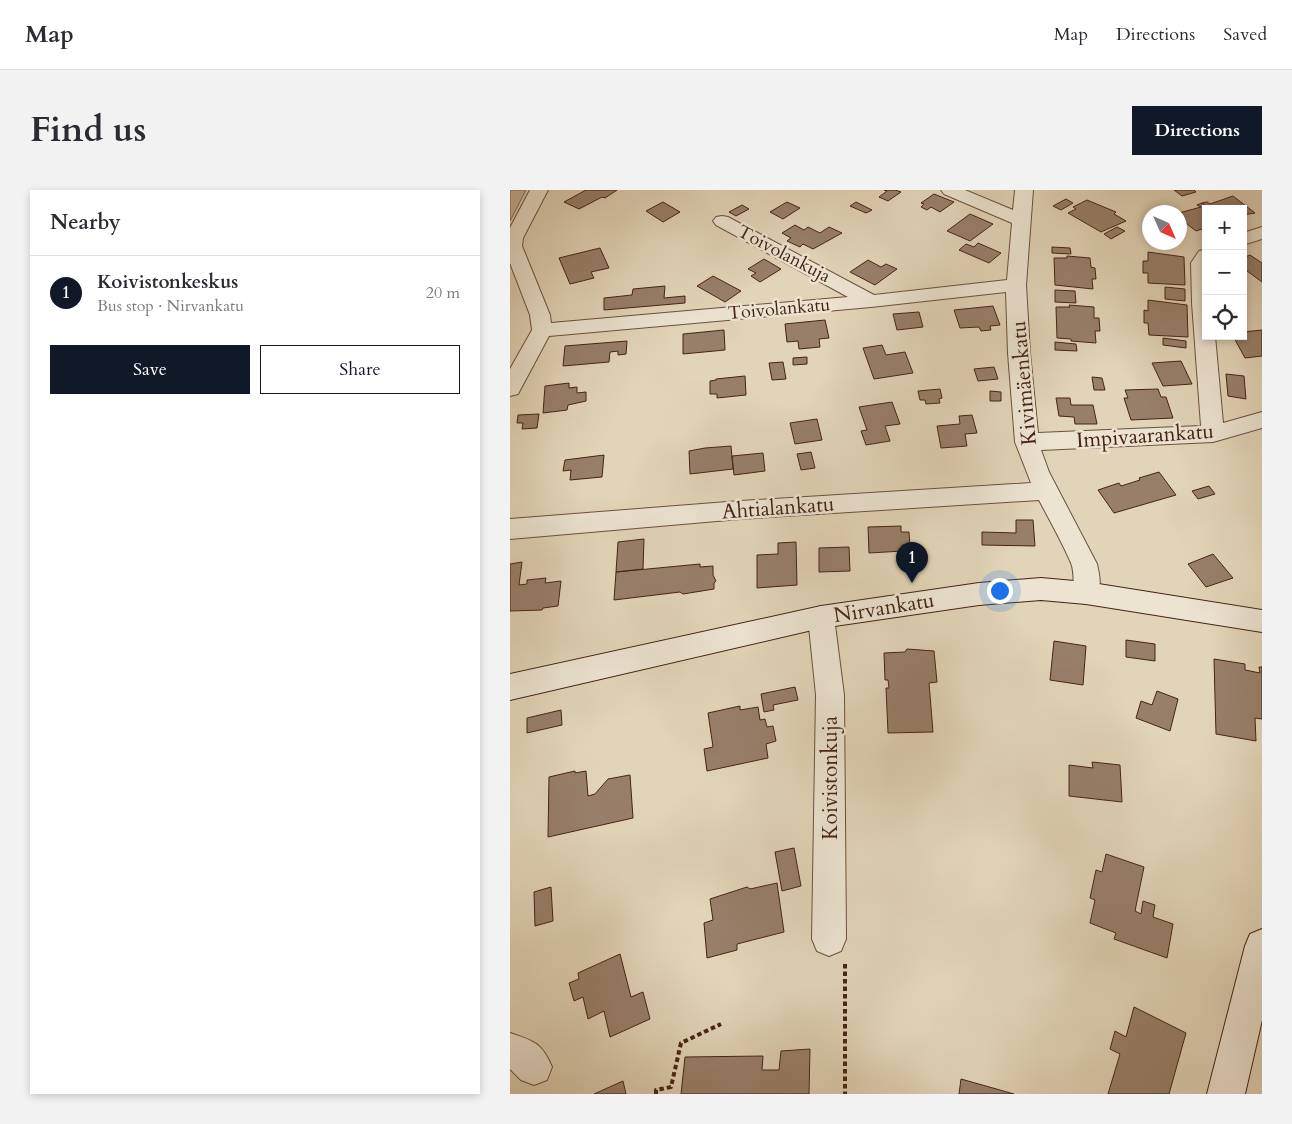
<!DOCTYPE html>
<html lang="en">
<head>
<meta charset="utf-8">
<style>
  :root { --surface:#fff; --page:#f2f2f3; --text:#2b2b33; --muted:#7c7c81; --line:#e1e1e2; --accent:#111827 }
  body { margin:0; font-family:Cardo,serif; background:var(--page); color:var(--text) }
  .controls { position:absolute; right:15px; top:15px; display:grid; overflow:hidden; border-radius:0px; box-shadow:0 2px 8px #0003 }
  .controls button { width:45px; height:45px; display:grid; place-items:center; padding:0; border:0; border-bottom:1px solid var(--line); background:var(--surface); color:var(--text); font:25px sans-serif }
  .compass { position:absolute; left:632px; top:15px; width:45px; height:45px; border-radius:50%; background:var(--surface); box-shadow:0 2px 8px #0003; rotate:135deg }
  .you { position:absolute; left:489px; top:400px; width:18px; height:18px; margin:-12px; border:4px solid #fff; border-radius:50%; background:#1a73e8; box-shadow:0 0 0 8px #1a73e833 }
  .badge { display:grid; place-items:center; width:32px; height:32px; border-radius:50%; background:var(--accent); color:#fff; font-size:16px; font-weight:700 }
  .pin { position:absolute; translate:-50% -41px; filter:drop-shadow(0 1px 2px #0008) }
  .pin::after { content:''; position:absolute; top:26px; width:18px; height:15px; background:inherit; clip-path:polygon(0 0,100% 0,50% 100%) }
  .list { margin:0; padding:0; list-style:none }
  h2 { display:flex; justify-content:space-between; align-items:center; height:65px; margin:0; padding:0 20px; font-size:21px }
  h2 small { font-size:16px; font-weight:400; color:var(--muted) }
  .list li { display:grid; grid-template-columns:32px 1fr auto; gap:15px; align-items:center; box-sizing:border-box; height:75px; padding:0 20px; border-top:1px solid var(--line) }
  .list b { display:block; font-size:19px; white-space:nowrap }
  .list p { margin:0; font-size:16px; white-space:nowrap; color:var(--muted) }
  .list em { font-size:16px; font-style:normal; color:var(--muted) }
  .actions { display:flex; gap:10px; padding:15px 20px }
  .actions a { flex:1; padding:11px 0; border:1px solid var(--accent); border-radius:0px; text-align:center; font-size:18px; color:var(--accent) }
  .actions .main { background:var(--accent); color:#fff }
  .icon { flex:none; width:28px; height:28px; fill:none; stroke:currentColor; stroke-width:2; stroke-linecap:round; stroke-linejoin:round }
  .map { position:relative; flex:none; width:752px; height:904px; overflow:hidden; border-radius:0px }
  header { display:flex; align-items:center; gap:30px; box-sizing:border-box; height:70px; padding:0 25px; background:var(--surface); border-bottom:1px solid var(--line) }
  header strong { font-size:24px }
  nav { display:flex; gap:28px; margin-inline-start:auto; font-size:18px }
  .intro { display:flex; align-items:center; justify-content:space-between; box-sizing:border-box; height:120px; padding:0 30px }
  h1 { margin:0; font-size:35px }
  .button { padding:12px 22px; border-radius:0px; background:var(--accent); color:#fff; font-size:18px; font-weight:700 }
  main { display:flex; gap:30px; padding:0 30px }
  aside { flex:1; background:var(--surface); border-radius:0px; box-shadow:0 2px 8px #0003 }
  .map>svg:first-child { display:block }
  .green { fill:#c8b69c; stroke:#886c59 }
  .building { fill:#987f6a; stroke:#472316 }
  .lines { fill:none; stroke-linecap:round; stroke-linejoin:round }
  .street-casing { stroke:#6e4f3e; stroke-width:2 }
  .secondary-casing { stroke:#472316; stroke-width:2 }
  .path { stroke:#472316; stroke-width:4; stroke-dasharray:4.5 3; stroke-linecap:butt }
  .street { fill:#ece3d1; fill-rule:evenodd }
  .secondary { fill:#ece3d1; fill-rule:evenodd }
  .labels { text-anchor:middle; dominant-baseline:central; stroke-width:5; stroke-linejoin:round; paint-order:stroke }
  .far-street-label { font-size:18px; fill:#472316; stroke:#ece3d1 }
  .street-label { font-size:21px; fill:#472316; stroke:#ece3d1 }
</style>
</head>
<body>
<header>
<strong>Map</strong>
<nav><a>Map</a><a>Directions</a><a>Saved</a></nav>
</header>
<div class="intro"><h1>Find us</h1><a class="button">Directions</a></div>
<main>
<aside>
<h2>Nearby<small></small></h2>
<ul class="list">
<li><span class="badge">1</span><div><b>Koivistonkeskus</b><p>Bus stop · Nirvankatu</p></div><em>20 m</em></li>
</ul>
<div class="actions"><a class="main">Save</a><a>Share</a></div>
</aside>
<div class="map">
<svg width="752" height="904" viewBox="0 0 752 904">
  <rect width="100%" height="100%" fill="#e2d4b8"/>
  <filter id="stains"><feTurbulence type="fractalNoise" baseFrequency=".004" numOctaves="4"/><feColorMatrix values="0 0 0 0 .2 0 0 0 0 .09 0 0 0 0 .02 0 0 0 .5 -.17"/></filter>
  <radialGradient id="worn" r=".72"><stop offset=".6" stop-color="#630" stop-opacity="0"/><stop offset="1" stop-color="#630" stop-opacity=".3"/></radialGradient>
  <path class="green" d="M0,0H16L0,31Z"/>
  <path class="building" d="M76,0H107L95,8L92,7L69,19L54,12Z
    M374,0H385L391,2L378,11L369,7L377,1Z
    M664,0H684L686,2L672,6Z
    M424,4L444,12L430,22L421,17L417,20L411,17L414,14L411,13Z
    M723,6L745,23L733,25V19H699L692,13L697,12L700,14Z
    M556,9L563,13L551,20L543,16Z
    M577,10L606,22L604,24L616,31L591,42L558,23L566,19L563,17Z
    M153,12L170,22L153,32L136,21Z
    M277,12L290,18L273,29L260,22Z
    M346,12L362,20L356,23L340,16Z
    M692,13L699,19H696L695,38L686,41L672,30H669V23L691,17L687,15Z
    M232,15L239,19L226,26L219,22Z
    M460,24L483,34L460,51L437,41Z
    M285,35L294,40L298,37L310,43L319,37L332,43L303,59L293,54L290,57L277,51L281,48L272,43Z
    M607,37L615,41L601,49L594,44Z
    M468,53L491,63L479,73L449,60L456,54L464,57Z
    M542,57L560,58L561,64L542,63Z
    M90,58L99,78L81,82L84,88L60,94L49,68Z
    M638,62L674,67L675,95L638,93V83H633V71H638Z
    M740,65L752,73V92L733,78V68Z
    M557,66L580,68L581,77L585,78L586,89H582L583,99L545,95L544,68H557Z
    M254,69L271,79L250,92L241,86L246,83L238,79Z
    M358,70L371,77L376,74L387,79L365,95L340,82Z
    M203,86L231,101L215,112L187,96Z
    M155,96L154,108L175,106V113L94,120V108L122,105L123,99Z
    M655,97L675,99V111L655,109Z
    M545,100L565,101L566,113L545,112Z
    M638,110L677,115L678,147L639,145L638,133H634V120L638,121Z
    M559,115L584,117V128H589L590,141H585L586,153L561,151V149L547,148L546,117H560Z
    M483,116L490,135L480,136L481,140L471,141L469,137L450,138L444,120Z
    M409,122L413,137L387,140L383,124Z
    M315,130L319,148L309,149L310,157L289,159L288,151L277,152L275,134Z
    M214,140L215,160L173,164V144Z
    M752,140V166L735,168L723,146H733V142Z
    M653,148L676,151V158L653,155Z
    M117,151L116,164L108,165V161L100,162L99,172L53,176L55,156Z
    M545,152L566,154L567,161L545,160Z
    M372,155L376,165L395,162L403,183L364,189L353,158Z
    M297,167V174L283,175V168Z
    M671,171L682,194L653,196L642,173Z
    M273,172L276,189L262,190L259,173Z
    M484,177L488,189L468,191L464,179Z
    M716,184L734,186L736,209L718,206Z
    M235,186L236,205L207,208V204H200V191L206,190V189Z
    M582,187L592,188L595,200H584Z
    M59,193V198L67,197V203L76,202V211L58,215L57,220L33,223L35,196Z
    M430,199L432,208L429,209L430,213L416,214L415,210H410L408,201Z
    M648,199L651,207H656L663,228L621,230L614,208H618L615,200Z
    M480,201L491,202V211H480Z
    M546,208H560L561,215H583L587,234H565L564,227L549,226Z
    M382,212L390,234L375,236L380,251L356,255L351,241L357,240L349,217Z
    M29,224L27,238L12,239L13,233H7L8,225Z
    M462,225L467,243L455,244L457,256L431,258L427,236L450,234L449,226Z
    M307,229L312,250L285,254L280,233Z
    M221,256L223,279L180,284L179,261L195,258Z
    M301,262L305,278L291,280L287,264Z
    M253,263L255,281L224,285L222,266Z
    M94,265L92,287L60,290L61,280L53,281L55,270Z
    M649,282L666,305L604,323L588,300L609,293L611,296L630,290L629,288Z
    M699,296L705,304L688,309L682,301Z
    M506,330H523L525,356L472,355V342L506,343Z
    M391,336V342H399L400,355H392L393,361L359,363L358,337Z
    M134,349L133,379L106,382L108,352Z
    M286,352L287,395L247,398V365L268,364V353Z
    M339,357L340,381L309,382V358Z
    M703,364L723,388L696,397L678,374Z
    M12,372L9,395L17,394V390L36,388L35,393L51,391L48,416L33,418L32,420L0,421V374Z
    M190,374V377L203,376V385L206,391L204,393V399L173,404L170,402L104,410L106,382Z
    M616,450L645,454V471L616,467Z
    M544,451L576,456L573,495L540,490Z
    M397,459L424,461L427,492L419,493L423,542L378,543L376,498H379L378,490H375L374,463L395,462Z
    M704,469L735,474V480L750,483L749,477H752V529L745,528L746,551L706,544Z
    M285,497L288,510L263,515L264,520L254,522L251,504Z
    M647,501L668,509L660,541L626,528L631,511L642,515Z
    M230,516V520L248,517L250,530L255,529L257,537L263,536L266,551L256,554L258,568L197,581L194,559L203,557L198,523Z
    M51,520L52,535L17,543V528Z
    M582,572L610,575L612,612L559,606V575L583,578Z
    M65,581V583L76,581L78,606L85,604L98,589L120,585L123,628L38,647L39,587Z
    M284,658L291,696L272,701L265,662Z
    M596,664L634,677L625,721L631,724L633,711L645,715L643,727L663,734L657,768L604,749L606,743L580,733L585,710L580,708L586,680L592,682Z
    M267,693L274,742L227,754V760L197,768L194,733L203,730L200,709L237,697L240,699Z
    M41,697L43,731L25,736L24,702Z
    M110,764L121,807L133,802L140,829L100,847L94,821L78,829L73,807L64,811L59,793L69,789L68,783Z
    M624,817L676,843L659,904H598L610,864L600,859L605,841L616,847Z
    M300,859L299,904H171L175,867L253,866L252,880H269L271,861Z
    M451,889L504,904H449Z
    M113,891L116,904H84Z"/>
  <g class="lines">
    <g class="street-casing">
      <path id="street" d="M20,0H38L13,48L12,56L40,125L41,133L338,107L206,35L203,31L206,27L212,26L218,27L364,105L497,90L502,33L434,4L431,0H455L503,20L505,0H523L516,95L520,163L528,243L691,236L682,113L681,73L689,61L696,59V146H705L713,233L752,222V238L703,252L531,260L539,282L587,374C590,387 592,398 585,411L576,414L567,411C561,399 566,386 561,373C552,352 540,331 529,310L230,329L0,349V329L230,311L521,293L505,252L498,163L496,102L361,117L39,146L8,204L0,206V179L22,140L20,125L0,73V38Z
        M752,37V49L733,55V43Z
        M311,416L321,419L324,427L334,505L336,749L331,761L319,766L307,761L302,749L306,505L298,427L301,419Z
        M0,843C24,851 32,853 42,877L37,890L24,895L11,890L0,879Z"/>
    </g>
    <g class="secondary-casing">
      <path id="secondary" d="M531,388L576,392L752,420V442L576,414L531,410L469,415L311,438L0,510V484L311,416L469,393Z
        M752,739V830L735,904H697L735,756L740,744Z"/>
    </g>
    <path class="path" d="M335,774V904
      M146,904V900L161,897L171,853L211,834"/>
    <use href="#street" class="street"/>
    <use href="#secondary" class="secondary"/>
  </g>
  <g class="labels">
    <g class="far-street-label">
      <text transform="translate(274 64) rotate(28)">Toivolankuja</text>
      <text transform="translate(269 119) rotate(-5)">Toivolankatu</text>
    </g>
    <g class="street-label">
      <text transform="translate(514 193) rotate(-95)">Kivimäenkatu</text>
      <text transform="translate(635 246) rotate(-4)">Impivaarankatu</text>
      <text transform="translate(268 318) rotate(-4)">Ahtialankatu</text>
      <text transform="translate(374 418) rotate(-9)">Nirvankatu</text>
      <text transform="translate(320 588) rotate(-90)">Koivistonkuja</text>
    </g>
  </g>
  <rect width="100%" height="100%" filter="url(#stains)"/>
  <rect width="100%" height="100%" fill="url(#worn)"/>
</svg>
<div class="controls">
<button>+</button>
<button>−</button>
<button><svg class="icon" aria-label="locate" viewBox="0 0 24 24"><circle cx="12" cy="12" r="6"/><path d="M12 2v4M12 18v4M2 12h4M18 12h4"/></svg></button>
</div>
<svg class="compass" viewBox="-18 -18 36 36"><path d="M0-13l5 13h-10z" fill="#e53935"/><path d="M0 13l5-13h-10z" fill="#7c7c81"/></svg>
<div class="you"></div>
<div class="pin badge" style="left:402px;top:393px">1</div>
</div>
</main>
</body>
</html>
